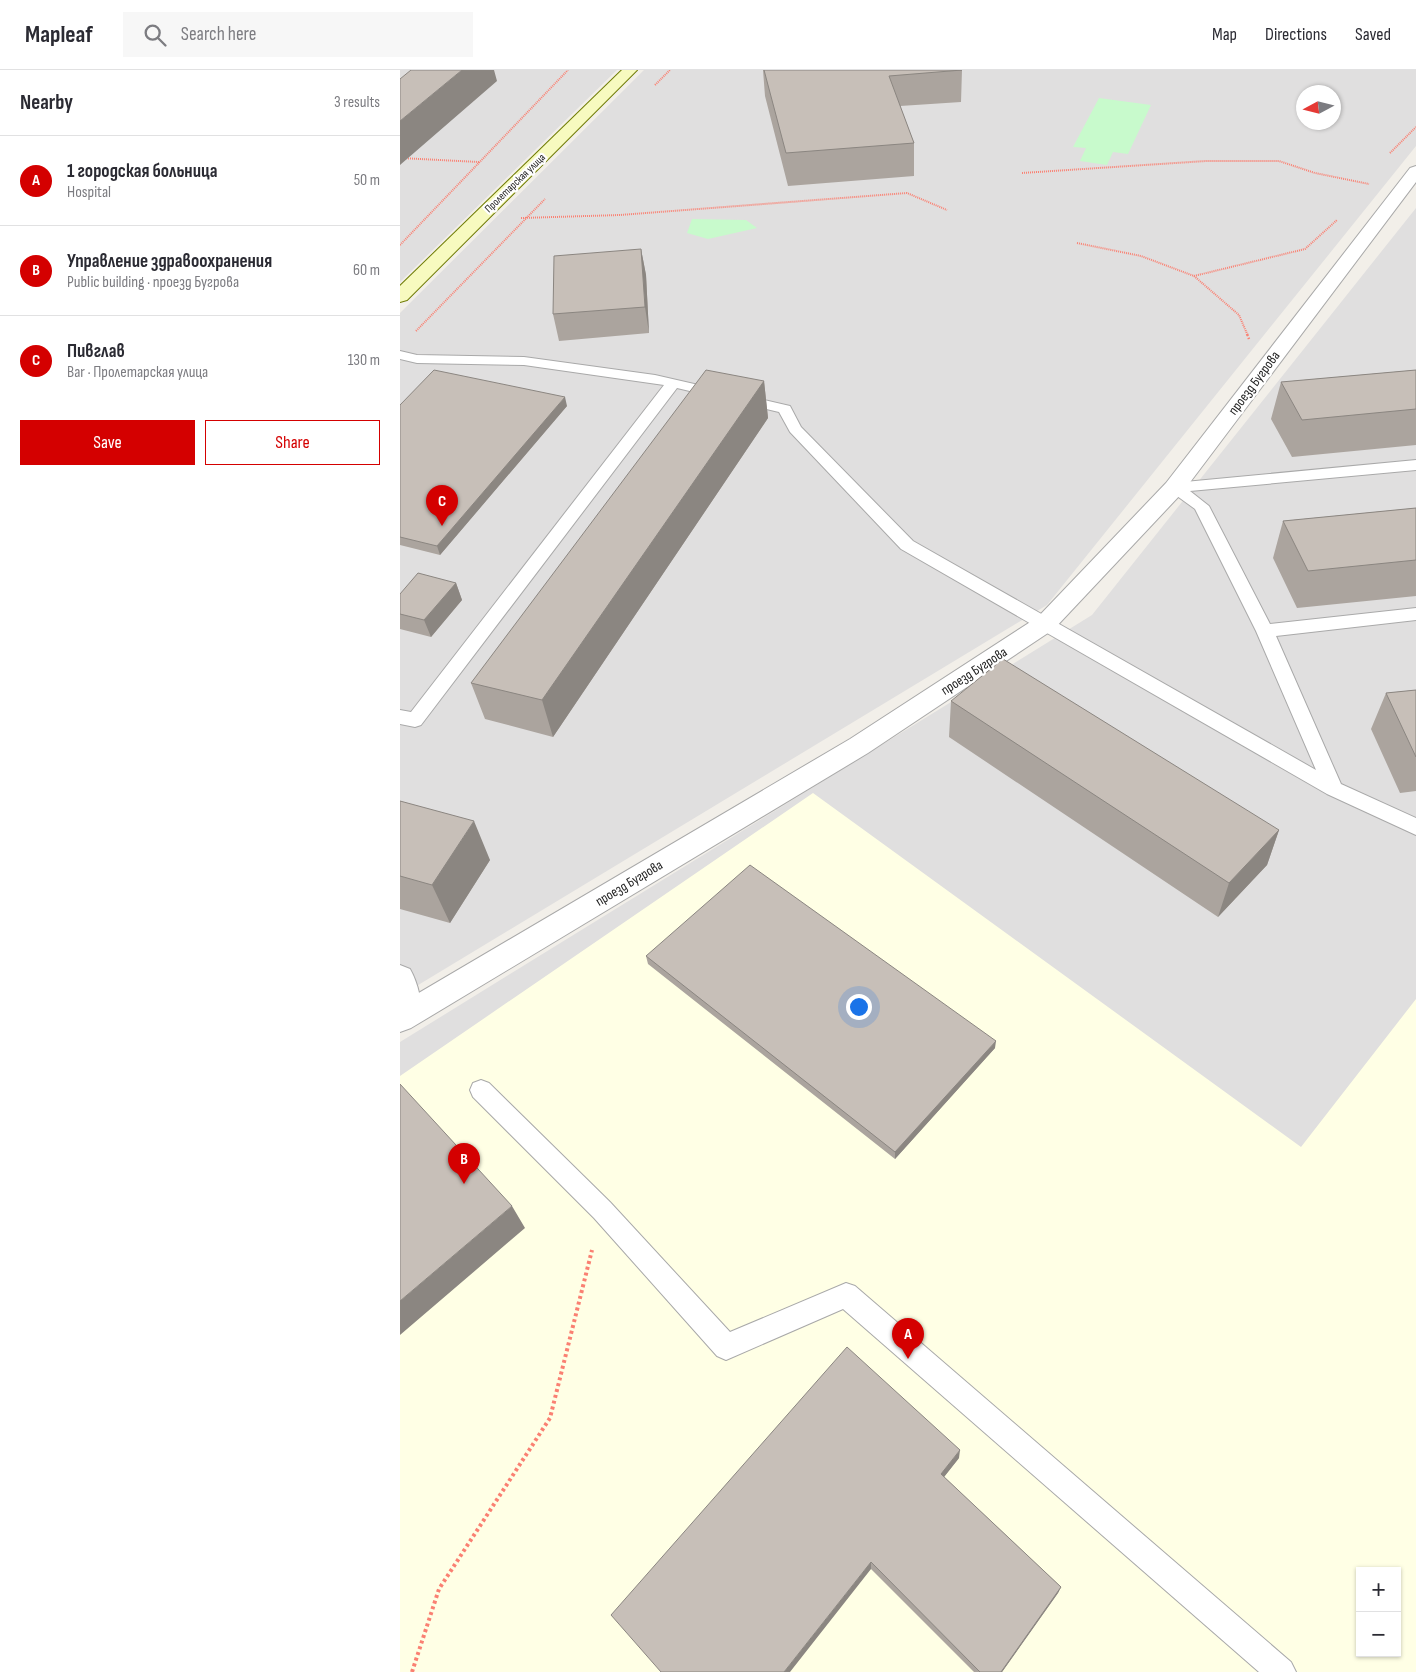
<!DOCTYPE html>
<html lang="en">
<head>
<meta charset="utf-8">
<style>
  :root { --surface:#fff; --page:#f7f7f7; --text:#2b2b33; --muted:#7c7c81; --line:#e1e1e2; --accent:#d40000 }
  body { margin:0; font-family:"Sofia Sans Condensed",sans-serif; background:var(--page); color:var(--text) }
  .controls { position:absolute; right:15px; bottom:15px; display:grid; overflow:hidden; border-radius:0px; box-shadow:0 1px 4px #0004 }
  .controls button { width:45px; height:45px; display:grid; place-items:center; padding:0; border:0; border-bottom:1px solid var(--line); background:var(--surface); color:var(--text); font:25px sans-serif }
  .compass { position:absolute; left:896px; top:15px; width:45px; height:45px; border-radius:50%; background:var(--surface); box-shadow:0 1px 4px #0004; rotate:263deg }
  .you { position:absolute; left:458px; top:936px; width:18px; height:18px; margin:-12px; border:4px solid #fff; border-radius:50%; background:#1a73e8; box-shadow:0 0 0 8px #1a73e833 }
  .badge { display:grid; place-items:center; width:32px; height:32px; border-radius:50%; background:var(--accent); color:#fff; font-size:16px; font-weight:700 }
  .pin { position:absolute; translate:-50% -41px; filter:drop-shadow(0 1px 2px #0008) }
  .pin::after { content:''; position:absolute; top:26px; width:18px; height:15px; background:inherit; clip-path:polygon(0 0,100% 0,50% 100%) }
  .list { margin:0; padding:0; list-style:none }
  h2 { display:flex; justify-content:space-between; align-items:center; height:65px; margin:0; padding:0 20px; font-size:21px }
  h2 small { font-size:16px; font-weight:400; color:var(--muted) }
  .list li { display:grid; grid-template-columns:32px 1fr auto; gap:15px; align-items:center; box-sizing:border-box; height:90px; padding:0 20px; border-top:1px solid var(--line) }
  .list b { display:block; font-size:19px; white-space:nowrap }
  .list p { margin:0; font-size:16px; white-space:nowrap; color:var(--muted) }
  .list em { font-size:16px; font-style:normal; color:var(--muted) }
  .actions { display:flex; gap:10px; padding:15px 20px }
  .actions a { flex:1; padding:11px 0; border:1px solid var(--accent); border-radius:0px; text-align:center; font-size:18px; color:var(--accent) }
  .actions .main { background:var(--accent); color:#fff }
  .icon { flex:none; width:28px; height:28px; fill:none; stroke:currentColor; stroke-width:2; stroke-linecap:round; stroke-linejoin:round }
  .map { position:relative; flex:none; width:1016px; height:1602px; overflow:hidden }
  header { display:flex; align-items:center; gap:30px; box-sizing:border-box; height:70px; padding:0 25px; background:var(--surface); border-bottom:1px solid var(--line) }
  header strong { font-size:24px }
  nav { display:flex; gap:28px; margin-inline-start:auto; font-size:18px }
  .search { width:350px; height:45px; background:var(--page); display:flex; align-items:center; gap:12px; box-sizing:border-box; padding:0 18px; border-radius:0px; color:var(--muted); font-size:19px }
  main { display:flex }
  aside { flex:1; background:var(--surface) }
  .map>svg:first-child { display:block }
  .residential { fill:#e0dfdf; fill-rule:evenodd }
  .education { fill:#ffffe5; fill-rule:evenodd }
  .park { fill:#c8facc }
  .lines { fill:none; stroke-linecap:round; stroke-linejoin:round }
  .service-casing { stroke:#a9a9a9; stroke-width:2 }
  .minor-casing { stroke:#a9a9a9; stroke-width:2 }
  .secondary-casing { stroke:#707d05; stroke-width:2 }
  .path-far2 { stroke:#fa8072; stroke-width:2; stroke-dasharray:1 1; stroke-linecap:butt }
  .path-far1 { stroke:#fa8072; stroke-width:2.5; stroke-dasharray:2 2; stroke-linecap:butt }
  .path { stroke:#fa8072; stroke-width:4; stroke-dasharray:3 3; stroke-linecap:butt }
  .service { fill:#fff; fill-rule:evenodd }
  .minor { fill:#fff; fill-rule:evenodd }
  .secondary { fill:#f7fabf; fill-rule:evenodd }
  .wall { fill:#aba49e }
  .shaded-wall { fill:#8b8681 }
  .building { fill:#c7bfb8; stroke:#8b8681 }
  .labels { text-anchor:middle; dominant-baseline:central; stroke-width:4.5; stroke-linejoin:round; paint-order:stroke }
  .far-street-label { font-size:11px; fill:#222; stroke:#fff }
  .street-label { font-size:14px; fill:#222; stroke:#fff }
</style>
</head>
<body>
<header>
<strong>Mapleaf</strong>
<div class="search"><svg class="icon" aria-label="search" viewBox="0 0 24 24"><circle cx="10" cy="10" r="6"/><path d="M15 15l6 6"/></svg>Search here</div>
<nav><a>Map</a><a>Directions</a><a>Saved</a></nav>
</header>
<main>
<aside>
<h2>Nearby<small>3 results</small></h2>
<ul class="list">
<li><span class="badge">A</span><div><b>1 городская больница</b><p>Hospital</p></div><em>50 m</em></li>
<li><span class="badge">B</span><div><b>Управление здравоохранения</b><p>Public building · проезд Бугрова</p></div><em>60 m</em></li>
<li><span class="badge">C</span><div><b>Пивглав</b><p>Bar · Пролетарская улица</p></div><em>130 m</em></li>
</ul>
<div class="actions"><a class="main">Save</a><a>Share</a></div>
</aside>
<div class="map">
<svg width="1016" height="1602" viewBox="0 0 1016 1602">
  <rect width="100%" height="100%" fill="#f2efe9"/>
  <path class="residential" d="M0,0H217L0,212Z
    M244,0H1016V76L647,535L0,926V243ZM904,22H934V52H904Z
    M1016,138V1602H0V972L692,545ZM960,1501H997V1583H960Z"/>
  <path class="education" d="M413,723L901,1077L1016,929V1602H0V1006ZM960,1501H997V1583H960Z"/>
  <path class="park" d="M699,28L751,35L728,84L713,82L707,95L680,91L686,78L673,77Z
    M292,149L346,150L357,158L308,169L287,163Z"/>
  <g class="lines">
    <g class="service-casing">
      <path id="service" d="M0,281L17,285L124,287L255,305L390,336L401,357L513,471L916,700L856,561L795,439L766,418L774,413L1016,390V400L790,421L809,436L870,554L1016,538V550L876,566L941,714L1016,748V765L927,724L501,479L390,362L379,342L277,318L21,655L15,657L0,654V640L11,642L264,315L124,295L17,293L0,289Z
        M0,895L10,899C17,911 25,937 19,950L11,952L3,950L0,942Z
        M81,1010L89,1013L210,1132L330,1262L446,1213L455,1216L891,1592L896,1602H859L443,1239L326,1290L317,1286L194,1148L73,1027L70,1020L73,1013Z"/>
    </g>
    <g class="minor-casing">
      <path id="minor" d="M1016,96V112L782,423L654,559L468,683L11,958L0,962V934L450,669L638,547L766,413L1010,98Z"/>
    </g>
    <g class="secondary-casing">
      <path id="secondary" d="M222,0H237L7,230L0,232V216Z"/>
    </g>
    <path class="path-far2" d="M255,15L270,0
      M990,83L1016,57
      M0,88L79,92
      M622,103L806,91H879L915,103L969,114
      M121,148L220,145L507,123L547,140
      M677,173L741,186L794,206L905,179L937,150
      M0,175L168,0
      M794,206L839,245L848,266
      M16,261L145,129"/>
    <path class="path-far1" d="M847,264L849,269"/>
    <path class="path" d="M12,1602L39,1519L150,1348L192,1180"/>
    <use href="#service" class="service"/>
    <use href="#minor" class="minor"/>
    <use href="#secondary" class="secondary"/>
  </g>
  <path class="wall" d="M363,0H562L561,32L500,36L514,73V106L388,116L365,26Z
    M241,179L246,205L249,263L159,271L153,244Z
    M1016,300V375L892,387L871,349L881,312Z
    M364,311L368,348L153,667L85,649L71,613Z
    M0,335L167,336L40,485L0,475Z
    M1016,438V526L897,538L873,488L883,451Z
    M56,513L62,530L31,567L0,559V524Z
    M1016,620V721L1000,723L971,659L986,623Z
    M551,631L879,760L867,795L818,847L549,667Z
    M0,731L90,790L50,853L0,839Z
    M246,886L595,978L495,1089L248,894Z
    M559,1388L544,1407L661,1517L658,1523L602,1602H574L471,1499L211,1545Z"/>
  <path class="shaded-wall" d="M62,0H94L97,11L0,95V51Z
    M241,179L246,205L249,263L245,237Z
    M364,311L368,348L153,667L142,630Z
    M165,327L167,336L40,485L37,476Z
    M56,513L62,530L31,567L24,550Z
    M74,751L90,790L50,853L32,815Z
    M879,760L867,795L818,847L829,813Z
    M596,971L595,978L495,1089V1082Z
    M112,1136L125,1158L0,1265V1231Z
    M560,1380L559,1388L540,1412L541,1404Z
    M471,1492V1499L390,1602H384Z
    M661,1517L658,1523L602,1602H601Z"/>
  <path class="building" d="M11,0H62L0,51V9Z
    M364,0H562L489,6L514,73L386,83Z
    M241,179L245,237L153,244L154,186Z
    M34,300L165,327L37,476L0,467V335Z
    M306,300L364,311L142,630L71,613Z
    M1016,300V339L902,350L881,312Z
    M1016,438V490L908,501L883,451Z
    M18,503L56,513L24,550L0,544V524Z
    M603,589L879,760L829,813L551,631Z
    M1016,620V687L986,623Z
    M0,731L74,751L32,815L0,806Z
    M350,795L596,971L495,1082L246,886Z
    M0,1014L112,1136L0,1231Z
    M447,1277L560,1380L541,1404L661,1517L601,1602H580L471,1492L384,1602H261L211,1545Z"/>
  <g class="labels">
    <g class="far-street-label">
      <text transform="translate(115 113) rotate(-44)">Пролетарская улица</text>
    </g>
    <g class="street-label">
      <text transform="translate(854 313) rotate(-53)">проезд Бугрова</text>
      <text transform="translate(574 601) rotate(-33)">проезд Бугрова</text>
      <text transform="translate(229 813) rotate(-31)">проезд Бугрова</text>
    </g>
  </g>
</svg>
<div class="controls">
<button>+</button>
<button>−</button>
</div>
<svg class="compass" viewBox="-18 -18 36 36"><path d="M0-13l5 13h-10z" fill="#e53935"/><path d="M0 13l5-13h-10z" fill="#7c7c81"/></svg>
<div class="you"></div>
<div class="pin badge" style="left:508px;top:1289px">A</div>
<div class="pin badge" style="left:64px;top:1114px">B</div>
<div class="pin badge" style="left:42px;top:456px">C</div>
</div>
</main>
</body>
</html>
